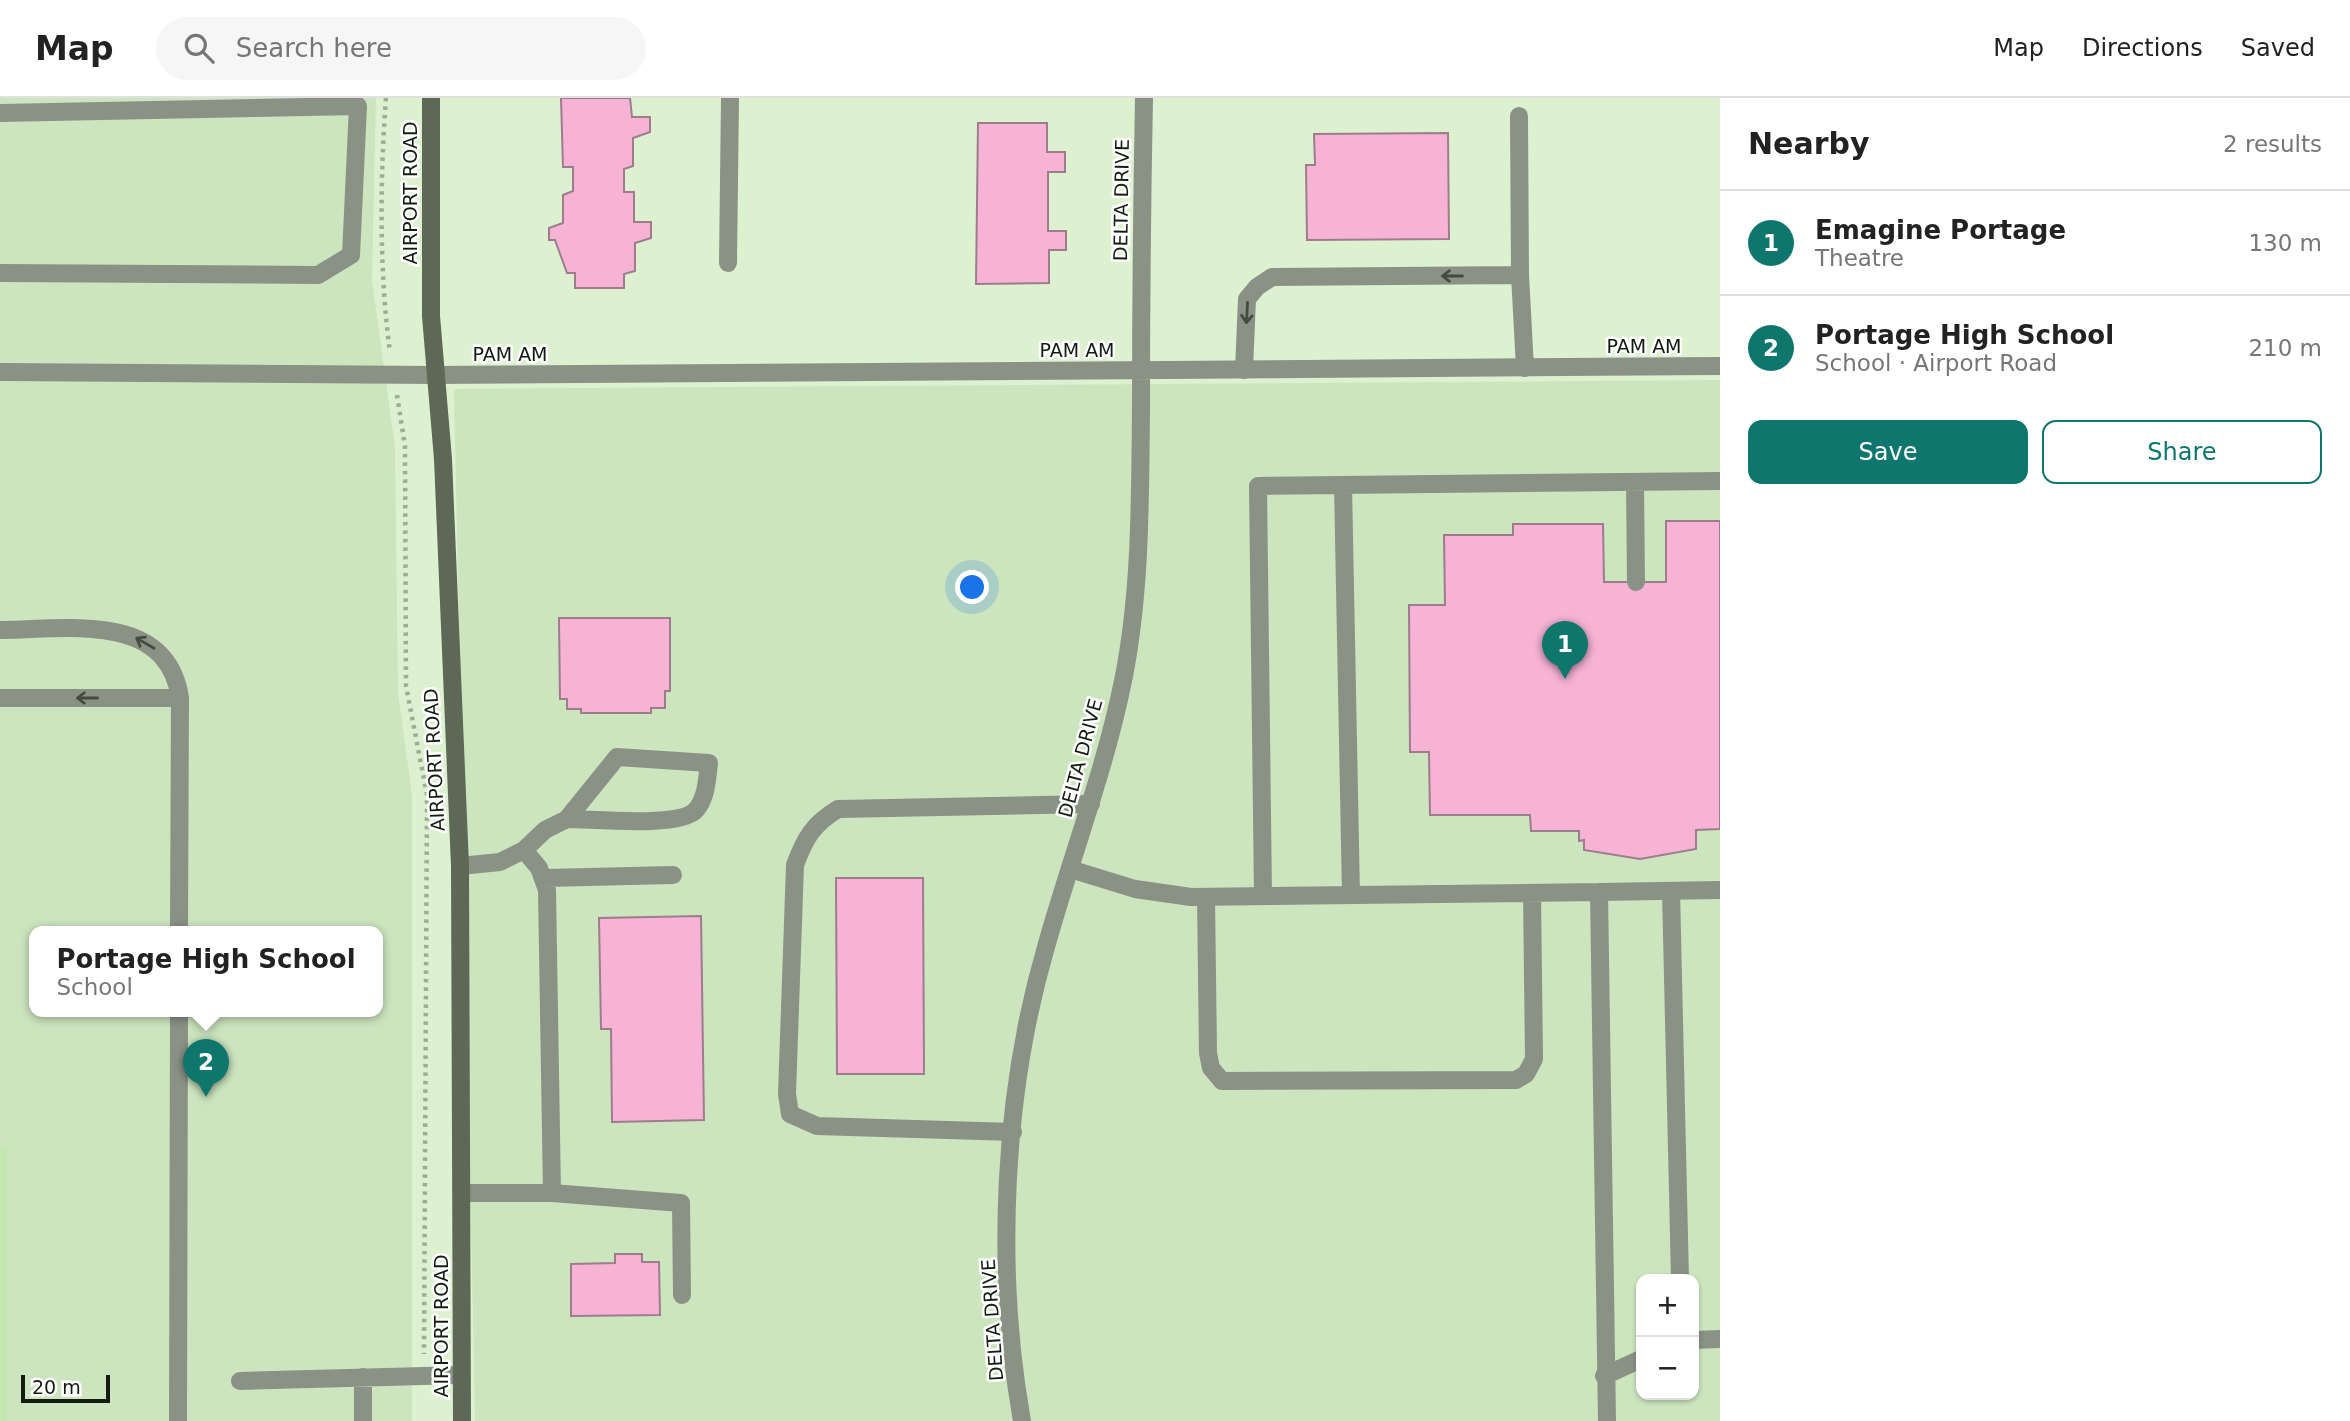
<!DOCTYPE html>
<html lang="en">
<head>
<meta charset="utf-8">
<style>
  :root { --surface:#fff; --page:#f6f6f6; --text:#222; --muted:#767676; --line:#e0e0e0; --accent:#0f766e }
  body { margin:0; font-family:"DejaVu Sans",sans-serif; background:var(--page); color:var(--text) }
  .controls { position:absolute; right:21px; bottom:21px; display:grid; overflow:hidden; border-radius:14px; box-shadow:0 2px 5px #0004 }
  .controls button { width:63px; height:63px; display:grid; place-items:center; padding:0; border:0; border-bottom:2px solid var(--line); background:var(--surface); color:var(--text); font:35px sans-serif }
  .scale { position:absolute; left:21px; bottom:18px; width:89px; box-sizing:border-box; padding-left:7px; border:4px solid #141b10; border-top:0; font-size:19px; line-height:24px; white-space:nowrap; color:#141b10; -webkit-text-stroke:5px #fff; paint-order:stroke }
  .you { position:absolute; left:973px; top:490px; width:24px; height:24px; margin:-18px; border:5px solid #fff; border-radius:50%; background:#1a73e8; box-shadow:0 0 0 10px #1a73e833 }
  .badge { display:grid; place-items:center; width:46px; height:46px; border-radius:50%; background:var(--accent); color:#fff; font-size:23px; font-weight:700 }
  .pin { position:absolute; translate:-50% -58px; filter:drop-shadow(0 2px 4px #0008) }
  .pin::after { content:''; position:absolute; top:37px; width:24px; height:21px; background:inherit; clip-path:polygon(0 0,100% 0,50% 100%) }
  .popup { position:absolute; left:29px; top:828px; width:354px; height:91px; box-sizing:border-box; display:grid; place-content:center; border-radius:14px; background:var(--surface); filter:drop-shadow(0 2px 5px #0005); font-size:23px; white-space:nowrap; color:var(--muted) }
  .popup b { font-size:26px; color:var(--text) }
  .popup::after { content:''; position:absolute; left:50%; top:100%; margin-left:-14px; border:14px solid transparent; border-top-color:var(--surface) }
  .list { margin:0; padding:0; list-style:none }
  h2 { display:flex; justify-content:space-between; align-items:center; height:91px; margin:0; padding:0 28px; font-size:30px }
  h2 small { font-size:23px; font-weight:400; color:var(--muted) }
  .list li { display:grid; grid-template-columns:46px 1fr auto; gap:21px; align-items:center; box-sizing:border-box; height:105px; padding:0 28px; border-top:2px solid var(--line) }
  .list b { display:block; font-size:26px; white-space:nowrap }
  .list p { margin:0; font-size:23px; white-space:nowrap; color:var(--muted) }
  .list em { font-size:23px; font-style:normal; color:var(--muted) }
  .actions { display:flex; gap:14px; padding:21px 28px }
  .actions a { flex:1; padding:16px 0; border:2px solid var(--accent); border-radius:14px; text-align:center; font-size:24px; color:var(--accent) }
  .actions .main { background:var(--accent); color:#fff }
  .icon { flex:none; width:38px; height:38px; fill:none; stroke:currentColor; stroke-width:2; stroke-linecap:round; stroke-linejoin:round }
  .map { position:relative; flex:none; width:1720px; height:1323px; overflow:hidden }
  header { display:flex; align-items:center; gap:42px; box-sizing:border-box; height:98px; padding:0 35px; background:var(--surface); border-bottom:2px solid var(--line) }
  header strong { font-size:33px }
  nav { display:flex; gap:38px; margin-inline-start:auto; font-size:24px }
  .search { width:490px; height:63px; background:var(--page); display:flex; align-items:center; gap:18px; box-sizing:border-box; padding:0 24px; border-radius:38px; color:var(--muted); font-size:26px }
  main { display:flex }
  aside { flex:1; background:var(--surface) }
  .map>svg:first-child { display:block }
  .built { fill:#cde5bf; fill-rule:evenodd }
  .green { fill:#c4e6af }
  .building { fill:#f7b3d6; stroke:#9d7c8c; stroke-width:2 }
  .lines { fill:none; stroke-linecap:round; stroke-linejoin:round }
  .path { stroke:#9dad94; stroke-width:4.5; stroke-dasharray:3.5 5; stroke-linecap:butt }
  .service { stroke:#8a9285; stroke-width:18 }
  .minor { stroke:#8a9285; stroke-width:18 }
  .secondary { stroke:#5d6856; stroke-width:18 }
  .oneway { stroke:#434b3f }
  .labels { text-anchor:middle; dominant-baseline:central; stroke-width:5; stroke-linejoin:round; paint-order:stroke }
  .street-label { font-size:19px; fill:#141b10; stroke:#fff }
</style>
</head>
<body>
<header>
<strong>Map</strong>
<div class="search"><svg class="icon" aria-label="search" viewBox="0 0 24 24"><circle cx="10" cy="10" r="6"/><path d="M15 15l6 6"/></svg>Search here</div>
<nav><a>Map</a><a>Directions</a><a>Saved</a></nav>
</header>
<main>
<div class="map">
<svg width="1720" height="1323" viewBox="0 0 1720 1323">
  <rect width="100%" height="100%" fill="#ddf1d1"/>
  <path class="built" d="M0,0H376L372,182L395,349L398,594L412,697V1323H0ZM34,833H378V913H34Z
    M1720,282V1323H475L454,291ZM1641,1181H1694V1297H1641Z"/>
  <path class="green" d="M0,1050H7V1323H0Z"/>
  <path class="building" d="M561,0H630L632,19H650V34L633,40V68L624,71V94H634V124H651V140L635,145V173L624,176V190H575V175H567L555,142H549V130L563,125V97L573,93V69H563Z
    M978,25H1047V54H1065V74H1048V133H1066V152H1049V185L976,186Z
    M1448,35L1449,141L1307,142L1306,67H1315L1314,36Z
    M1666,423H1720V731L1696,732V751L1640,761L1584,752V742L1579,743V733H1531L1530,717H1430L1429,654H1410L1409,507H1445L1444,437H1513V426H1603L1604,484H1666Z
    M559,520H670V593H665V610H651V615H581V611H567V601H560Z
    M836,780H923L924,976H837Z
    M701,818L704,1022L612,1024L611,931H601L599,820Z
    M615,1156H642V1164H659L660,1217L571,1218V1166L615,1165Z"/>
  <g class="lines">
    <path class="path" d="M386,0C380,81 379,173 390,254
      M397,297L405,348L406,588L427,697L424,1256"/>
    <path class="service" d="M0,15L358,8L351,157L318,177L0,175
      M1519,18L1520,177L1525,270
      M1244,272L1247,201L1257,189L1272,179L1520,177
      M0,274L434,277
      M1635,384L1636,484
      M1343,387L1351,797
      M0,532C65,532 167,512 180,600L179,833
      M0,600H180
      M524,752L539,770L547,792L552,1095
      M460,768L500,764L524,752L545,732L567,721L617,659L709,665C707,680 707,699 696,712C680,730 593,721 567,721
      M1070,771L1135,791L1191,799L1599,794
      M545,780L673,777
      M1671,793L1680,1181
      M1263,798L1258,388L1720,383
      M1206,799L1208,955L1211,970L1222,983L1516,982L1526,976L1534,961L1532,795
      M1013,1034L817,1028L790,1016L787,996L795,767C805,740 813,726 838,711L1091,706
      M462,1095H552L681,1105L682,1197
      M1694,1242L1720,1241
      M1604,1278L1641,1261
      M363,1279V1323
      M240,1283L461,1277
      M178,1323L179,913
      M1607,1323L1599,794L1720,792"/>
    <path class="minor" d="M728,165L730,0
      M434,277L1720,268
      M1022,1323C995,1172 1003,996 1046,849C1071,759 1106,670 1124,578C1141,490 1140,399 1141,310C1141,206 1142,103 1144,0"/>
    <path class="secondary" d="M431,0V218L443,361L460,768L462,1323"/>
  </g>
  <defs><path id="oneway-shaft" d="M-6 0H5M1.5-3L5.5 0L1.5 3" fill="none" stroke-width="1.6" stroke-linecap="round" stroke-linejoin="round" transform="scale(1.75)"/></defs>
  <g class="oneway">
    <use href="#oneway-shaft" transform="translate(1452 178) rotate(180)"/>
    <use href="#oneway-shaft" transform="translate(1247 215) rotate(93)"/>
    <use href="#oneway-shaft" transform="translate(145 545) rotate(-150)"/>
    <use href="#oneway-shaft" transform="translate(87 600) rotate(180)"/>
  </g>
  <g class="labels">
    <g class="street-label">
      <text transform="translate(410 95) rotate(-90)">AIRPORT ROAD</text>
      <text transform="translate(1121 102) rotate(-89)">DELTA DRIVE</text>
      <text x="1644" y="248">PAM AM</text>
      <text x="1077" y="252">PAM AM</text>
      <text x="510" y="256">PAM AM</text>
      <text transform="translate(1080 660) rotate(-75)">DELTA DRIVE</text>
      <text transform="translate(434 662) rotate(-93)">AIRPORT ROAD</text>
      <text transform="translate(992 1222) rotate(-94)">DELTA DRIVE</text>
      <text transform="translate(441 1228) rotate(-90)">AIRPORT ROAD</text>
    </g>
  </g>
</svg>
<div class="controls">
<button>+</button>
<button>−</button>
</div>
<div class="scale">20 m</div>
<div class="you"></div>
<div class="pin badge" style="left:1565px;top:581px">1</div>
<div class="pin badge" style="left:206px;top:999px">2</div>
<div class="popup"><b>Portage High School</b>School</div>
</div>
<aside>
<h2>Nearby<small>2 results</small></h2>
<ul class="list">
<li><span class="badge">1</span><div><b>Emagine Portage</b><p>Theatre</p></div><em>130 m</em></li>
<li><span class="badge">2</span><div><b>Portage High School</b><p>School · Airport Road</p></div><em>210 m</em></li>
</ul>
<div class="actions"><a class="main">Save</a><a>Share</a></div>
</aside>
</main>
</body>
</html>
